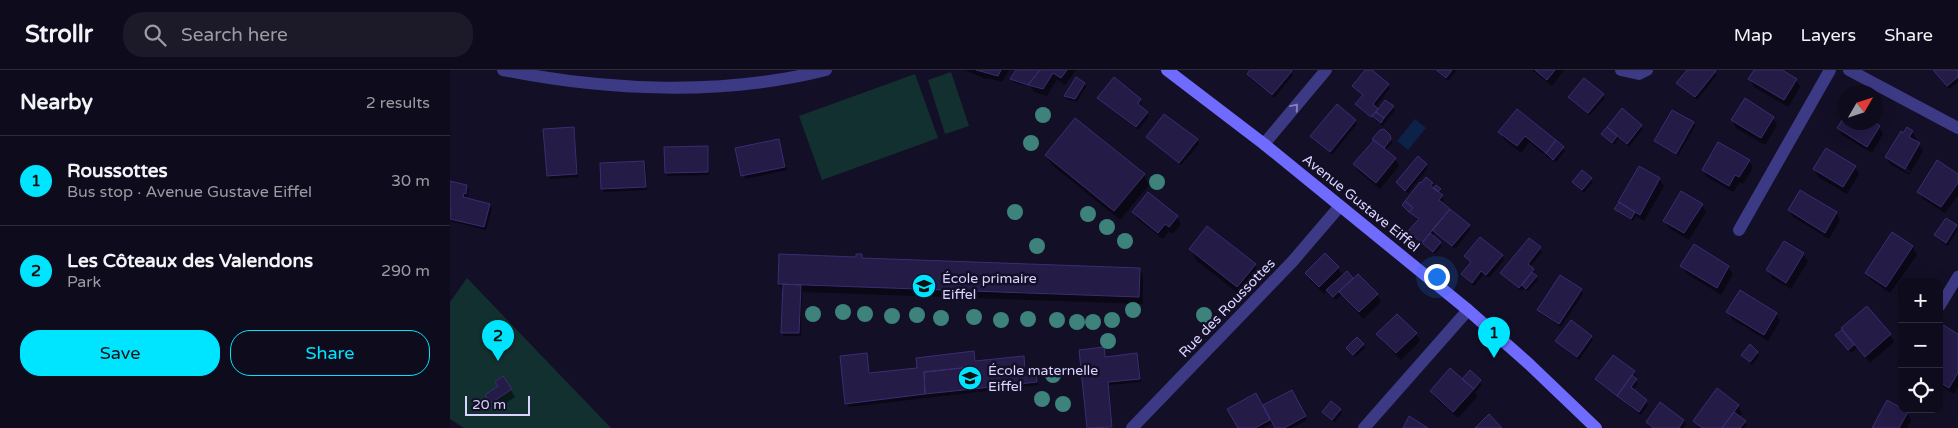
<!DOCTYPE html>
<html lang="en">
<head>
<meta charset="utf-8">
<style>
  :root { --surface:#0e0b1c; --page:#1c1929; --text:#f1f3f6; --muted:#9b9ba3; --line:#2e2b3b; --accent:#00e5ff }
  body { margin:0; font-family:"Varela Round",sans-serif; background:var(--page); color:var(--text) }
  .controls { position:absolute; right:15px; bottom:15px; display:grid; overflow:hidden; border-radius:10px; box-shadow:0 5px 20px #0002 }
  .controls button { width:45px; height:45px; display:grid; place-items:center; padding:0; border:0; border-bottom:1px solid var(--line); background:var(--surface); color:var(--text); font:25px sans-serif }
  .compass { position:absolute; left:1388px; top:15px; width:45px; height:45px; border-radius:50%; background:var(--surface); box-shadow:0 5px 20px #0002; rotate:51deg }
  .scale { position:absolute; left:15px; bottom:12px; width:65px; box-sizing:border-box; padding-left:5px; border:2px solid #d9d4ff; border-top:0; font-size:14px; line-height:18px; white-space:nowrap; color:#d9d4ff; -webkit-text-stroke:4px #130f26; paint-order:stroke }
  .you { position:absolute; left:986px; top:206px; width:18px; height:18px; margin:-12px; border:4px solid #fff; border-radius:50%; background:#1a73e8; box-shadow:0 0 0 8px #1a73e833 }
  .badge { display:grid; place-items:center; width:32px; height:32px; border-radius:50%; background:var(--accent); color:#111; font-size:16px; font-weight:700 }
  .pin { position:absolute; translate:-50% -41px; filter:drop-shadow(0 1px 2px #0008) }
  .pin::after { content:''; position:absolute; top:26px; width:18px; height:15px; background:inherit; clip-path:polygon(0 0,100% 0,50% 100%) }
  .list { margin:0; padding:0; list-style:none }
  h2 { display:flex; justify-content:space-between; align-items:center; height:65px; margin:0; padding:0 20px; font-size:21px }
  h2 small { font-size:16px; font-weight:400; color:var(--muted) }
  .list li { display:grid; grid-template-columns:32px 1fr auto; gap:15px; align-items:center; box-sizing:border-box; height:90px; padding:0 20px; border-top:1px solid var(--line) }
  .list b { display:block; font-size:19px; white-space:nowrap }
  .list p { margin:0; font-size:16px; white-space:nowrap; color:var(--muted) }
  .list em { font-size:16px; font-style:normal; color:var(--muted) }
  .actions { display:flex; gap:10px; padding:15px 20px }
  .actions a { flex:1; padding:11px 0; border:1px solid var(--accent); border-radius:20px; text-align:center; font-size:18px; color:var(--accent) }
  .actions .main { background:var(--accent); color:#111 }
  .icon { flex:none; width:28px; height:28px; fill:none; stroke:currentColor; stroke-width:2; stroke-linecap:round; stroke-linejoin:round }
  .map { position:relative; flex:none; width:1508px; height:358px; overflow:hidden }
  header { display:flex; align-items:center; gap:30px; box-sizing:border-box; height:70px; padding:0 25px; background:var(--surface); border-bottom:1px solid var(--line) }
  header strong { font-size:24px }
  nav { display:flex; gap:28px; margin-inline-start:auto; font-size:18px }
  .search { width:350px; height:45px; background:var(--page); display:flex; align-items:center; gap:12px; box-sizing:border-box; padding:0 18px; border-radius:20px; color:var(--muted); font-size:19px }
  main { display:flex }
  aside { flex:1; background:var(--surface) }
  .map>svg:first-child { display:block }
  .green { fill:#12302f }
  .water { fill:#0c2248 }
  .shadow { fill:#0007; fill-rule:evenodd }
  .building { fill:#241b47; stroke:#3b2d73 }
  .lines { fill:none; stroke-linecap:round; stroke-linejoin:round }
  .service { stroke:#3d3a85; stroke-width:11 }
  .minor { stroke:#3d3a85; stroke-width:12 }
  .secondary { stroke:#6f6bff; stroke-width:12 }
  .tree { fill:#3d827b }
  .oneway { stroke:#837fbc }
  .labels { text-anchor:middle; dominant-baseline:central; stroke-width:5; stroke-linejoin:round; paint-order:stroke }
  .street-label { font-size:14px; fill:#d9d4ff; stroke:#130f26 }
  .poi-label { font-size:14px; fill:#d9d4ff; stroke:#130f26; text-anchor:start }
</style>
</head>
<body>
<header>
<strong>Strollr</strong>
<div class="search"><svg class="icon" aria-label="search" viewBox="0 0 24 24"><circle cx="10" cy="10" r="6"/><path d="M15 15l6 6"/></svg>Search here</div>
<nav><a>Map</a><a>Layers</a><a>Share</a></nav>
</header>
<main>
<aside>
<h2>Nearby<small>2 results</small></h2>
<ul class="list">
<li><span class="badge">1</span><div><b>Roussottes</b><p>Bus stop · Avenue Gustave Eiffel</p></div><em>30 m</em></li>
<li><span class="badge">2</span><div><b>Les Côteaux des Valendons</b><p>Park</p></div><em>290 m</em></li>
</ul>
<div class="actions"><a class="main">Save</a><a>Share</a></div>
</aside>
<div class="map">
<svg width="1508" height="358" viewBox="0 0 1508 358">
  <rect width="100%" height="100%" fill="#130f26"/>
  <path class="green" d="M501,2L519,56L495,64L478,10Z
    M465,4L488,68L372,110L349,46Z
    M17,208L161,358H14L0,349V232Z"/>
  <path class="water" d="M965,49L976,58L958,80L947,71Z"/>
  <path class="shadow" d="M515,0H559L552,12L537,8L536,9Z
    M567,0H626L615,15L607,9L597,26L584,22L581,17L564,13L562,9Z
    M801,0H839L843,5L824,28L800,8L798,4Z
    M917,0H920L940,18L925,37L928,41L943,37L945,40L933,56L908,37L907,34L913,26L904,16Z
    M985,0H1007L998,11Z
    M1082,0H1114L1102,16Z
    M1238,0H1263L1267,5L1247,30L1228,13Z
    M1305,0H1329L1346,10L1350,17L1338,37L1304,17L1300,9Z
    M1484,0H1508V12L1499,19Z
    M634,14L636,17L627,32L617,29L615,26Z
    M1153,25L1155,28L1140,45L1120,27Z
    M649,28L690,30L692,33L690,37L699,46L688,60L651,31Z
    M1172,40L1193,59L1179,77L1169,68L1164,75L1153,65Z
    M1067,41L1113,78L1115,81L1106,92L1095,86L1106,73L1104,71L1093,84L1079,72L1071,83L1054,69L1050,62Z
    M1323,48L1327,55L1315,75L1286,58L1282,50Z
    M905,51L907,54L882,85L862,66Z
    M1243,52L1245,56L1228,86L1207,74L1205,71Z
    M1396,52L1429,57L1433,64L1422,83L1392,65L1388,58Z
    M123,59L125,62L128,107L100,109L98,106Z
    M1462,61L1466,69L1465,72L1469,74L1473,81L1459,105L1440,94L1436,87L1454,65ZM1441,89L1461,101L1459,103L1441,92Z
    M939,65L942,73L935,81L945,89L949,96L930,119L909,102L904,95Z
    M697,67L747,70L749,74L731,95Z
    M329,70L337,100L295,109L287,79Z
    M257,77L259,80V105L218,106L216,102Z
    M596,85L694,105L699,115L670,150L602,95Z
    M1299,90L1303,98L1293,114L1290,112L1283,122L1257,107L1253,100Z
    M194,92L196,95L197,120L154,122L152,119L151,94Z
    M976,95L978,98L958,123L949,116L947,113Z
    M1189,97L1209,109L1214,116L1194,151L1186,146L1183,151L1168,142L1166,139Z
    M1405,97L1409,104L1397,124L1368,107L1364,99Z
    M1508,106V125L1495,143L1473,129L1469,122Z
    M976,109L985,118L990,120L992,123L990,125L994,130L991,133L1021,159L1005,179L985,163L982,166L992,176L985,184L962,165L960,162L969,151L953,135Z
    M1141,109L1143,112L1134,123L1123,112Z
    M0,112L17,116L19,120L17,127L15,126L14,129L39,135L42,138L36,160L0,151Z
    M1252,135L1256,142L1239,170L1219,158L1215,151Z
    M1339,140L1386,142L1390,150L1379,169L1343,147Z
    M683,142L727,147L731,154L723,164L719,161L713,169L687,149Z
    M1506,156L1508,159L1498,176L1488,169L1486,166Z
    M1442,164L1463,177L1467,185L1440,223L1421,210L1417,203Z
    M1079,169L1092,182L1080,197L1083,200L1088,210L1078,221L1074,218L1071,221L1052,203Z
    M1244,176L1278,197L1283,204L1271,225L1236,203L1232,196Z
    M740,179L805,195L812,207L794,228L747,191Z
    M1353,184L1358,191L1341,219L1322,208L1317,200Z
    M411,186L413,189L689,199L693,206V234L352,222L351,266H334L332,263L333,221L329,214Z
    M1015,186H1052L1054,190L1039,208L1034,204L1024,216L1012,205L1022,193Z
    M888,198L893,206L896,203L903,210L927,224L931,232L913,249L892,224L886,230L878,220L874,224L861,211L857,203Z
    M1131,220L1133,224L1111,257L1090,243L1088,240Z
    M1278,242L1326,244L1330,251L1318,271L1282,249Z
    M1392,258L1440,265L1444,272L1420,293L1407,278L1401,283L1389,269L1396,265Z
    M1489,262L1508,266V317L1504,324L1489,315V293L1492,288L1489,283Z
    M928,264H966L970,271L951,290L932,271Z
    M1141,267L1143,270L1129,290L1109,274L1107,271Z
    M913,274L915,278L905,287L897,278Z
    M653,278L656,288L687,285L689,288L691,312L659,315L663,358H638L630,281Z
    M523,282L526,293L573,288L576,303L585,302L588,315L399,337L397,333L416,284L420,304L469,299Z
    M1307,282L1309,286L1302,295L1293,285Z
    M1020,302L1032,315L1025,323L1027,327L1008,348L985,328L981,321L1012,310Z
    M1184,302L1186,306L1184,308L1188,313L1183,320L1198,335L1191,345L1148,312L1146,309Z
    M61,320L65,327L46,340L36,325Z
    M1267,320L1288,336L1292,343L1289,347L1297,355L1294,358H1249L1245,351Z
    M842,322L857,350L842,358H826L823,353L813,358H789L812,337Z
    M1211,334L1234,351L1236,354L1233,358H1202L1199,356L1197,352Z
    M890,340L892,343L885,352L876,345Z
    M1457,343L1461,350L1457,358H1423Z"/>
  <path class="building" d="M526,0H551L548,6Z
    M566,0H590L578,15L560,9Z
    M590,0H617L611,8L603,3L593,19L578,15Z
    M800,0H841L842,1L822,25L797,4Z
    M915,0H922L939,14L923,34L928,39L921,47L905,34L913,25L902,16Z
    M986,0H1002L996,8Z
    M1085,0H1105L1097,10Z
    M1237,0H1265L1266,1L1245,27L1226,13Z
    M1304,0H1332L1347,9L1334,30L1298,9Z
    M1483,0H1508V7L1497,16Z
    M626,7L635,13L625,29L614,26Z
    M664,7L691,29L688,34L698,42L686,57L647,28Z
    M1134,8L1154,24L1138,43L1118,27Z
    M1295,28L1324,47L1311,68L1281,50Z
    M935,30L944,36L934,48L926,42Z
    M887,34L906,50L880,82L860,66Z
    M1172,38L1192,55L1177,74L1157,57Z
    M1067,39L1106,70L1096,83L1075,66L1067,76L1048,62Z
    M1222,40L1244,52L1226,84L1204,71Z
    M926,42L934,48L931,53L922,46Z
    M714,44L748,69L729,93L696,67Z
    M1396,44V52H1424L1430,56L1417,77L1387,58Z
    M625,48L695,104L664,141L595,85Z
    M124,57L127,104L97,106L93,59Z
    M1157,57L1167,66L1162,73L1151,64Z
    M1457,57L1463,61L1459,67L1470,73L1455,99L1435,87L1451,61L1453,63Z
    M934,59L940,65L941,69L934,78L922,69L930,60Z
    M329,69L335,97L291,106L285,78Z
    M924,70L946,88L926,113L903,94Z
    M1106,70L1114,77L1103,90L1096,83Z
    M1268,72L1300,90L1289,107L1285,105L1279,116L1252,100Z
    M258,76V102L215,103L214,77Z
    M1376,78L1406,96L1393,117L1363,99Z
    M968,86L977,94L955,121L946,112Z
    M1487,90L1508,104V113L1491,137L1467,122Z
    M194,91L196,117L151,119L150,93Z
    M1189,96L1210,108L1190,145L1168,132Z
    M1132,100L1142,108L1132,120L1122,112Z
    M976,107L983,113L980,115L993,125L989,130L1000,139L972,173L958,161L969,149L959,142L963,138L955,131L970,112L971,113Z
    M0,111L17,115L16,124L14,123L13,127L40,134L34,157L0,149L1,140H0Z
    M986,115L991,119L988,122L983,118Z
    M1350,120L1387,142L1375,163L1338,140Z
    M1231,121L1253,134L1234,163L1213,151Z
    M698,122L728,146L719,157L715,154L708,163L682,142Z
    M955,131L963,138L959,142L952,135Z
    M1169,132L1185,142L1181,149L1164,139Z
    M1000,139L1020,155L1002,176L982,160Z
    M1496,148L1507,155L1496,173L1484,165Z
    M757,156L806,194L787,217L739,179Z
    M1442,162L1463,176L1436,217L1415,203Z
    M980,163L991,172L983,182L972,173Z
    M1030,167L1053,185L1036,205L1031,201L1022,213L1011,204L1021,192L1014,186Z
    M1079,168L1091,177L1078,194L1084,199L1069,218L1050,203Z
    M1334,171L1354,183L1336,213L1316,200Z
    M1244,174L1279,196L1267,218L1230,196Z
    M875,183L889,197L869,217L855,203Z
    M329,184L406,187V184H412V188L690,198L689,227L328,214Z
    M897,201L903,208L883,227L876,220Z
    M1082,202L1087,206L1076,219L1072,215Z
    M908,204L928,224L909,242L889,222Z
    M1110,205L1132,219L1109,254L1087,240Z
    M333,214L351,215L349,263H331Z
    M1290,220L1327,243L1314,265L1276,242Z
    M1417,236L1441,264L1415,287L1391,258Z
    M947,244L967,263L946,283L926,264Z
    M1121,250L1142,266L1127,287L1105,271Z
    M1493,255L1508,264V303L1499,318L1489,312V290L1491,287L1490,286L1492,282L1489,280V260Z
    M1392,260L1404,275L1398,280L1385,265Z
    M907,267L914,274L903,285L896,278Z
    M1300,274L1308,282L1300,292L1291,285Z
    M654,277L655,287L687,283L690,309L658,312L662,357L637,358L629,280Z
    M524,281L525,291L574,286L575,302L586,301L587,312L523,319L521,297L474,302L475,324L395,334L390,286L417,283L419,303L467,298L466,288Z
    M1163,285L1185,301L1167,326L1145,309Z
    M521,297L523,319L475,324L474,302Z
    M1000,298L1024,319L1003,342L980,321Z
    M1020,300L1031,310L1024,319L1012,309Z
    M1182,305L1187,309L1181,317L1197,330L1189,342L1167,326Z
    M53,306L62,319L41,333L35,325L48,316L45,312Z
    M1267,318L1289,335L1272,358H1252L1243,351Z
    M842,320L856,346L834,358H825L813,335Z
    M806,323L820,350L805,358H788L777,339Z
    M1437,330L1458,342L1449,358H1422Z
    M881,331L891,339L882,350L872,342Z
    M1210,332L1234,350L1229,358H1203L1196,352Z
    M1284,342L1296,351L1290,358H1272Z
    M1039,344L1052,358H1025Z
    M959,346L978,358H953Z"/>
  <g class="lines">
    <path class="service" d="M1490,236L1508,206"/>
    <path class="minor" d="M53,0C157,21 273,26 376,0
      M1171,0L1189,4L1197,0
      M1399,0L1508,58
      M814,74L876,0
      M1289,160L1380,0
      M682,358L842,192L890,136
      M914,358L1018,240"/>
    <path class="secondary" d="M717,0L814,74L1018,240L1079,294L1146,358"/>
  </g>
  <g class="tree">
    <circle cx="593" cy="45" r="8"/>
    <circle cx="581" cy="73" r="8"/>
    <circle cx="707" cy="112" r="8"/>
    <circle cx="565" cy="142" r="8"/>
    <circle cx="638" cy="144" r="8"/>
    <circle cx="657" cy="157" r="8"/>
    <circle cx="675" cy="171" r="8"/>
    <circle cx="587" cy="176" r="8"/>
    <circle cx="683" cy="240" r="8"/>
    <circle cx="393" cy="242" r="8"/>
    <circle cx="363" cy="244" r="8"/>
    <circle cx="415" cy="244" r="8"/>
    <circle cx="467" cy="245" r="8"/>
    <circle cx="754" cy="245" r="8"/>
    <circle cx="442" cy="246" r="8"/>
    <circle cx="524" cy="247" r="8"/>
    <circle cx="491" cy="248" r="8"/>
    <circle cx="578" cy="249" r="8"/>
    <circle cx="551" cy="250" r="8"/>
    <circle cx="607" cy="250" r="8"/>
    <circle cx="662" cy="250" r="8"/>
    <circle cx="627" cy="252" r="8"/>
    <circle cx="643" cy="252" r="8"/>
    <circle cx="658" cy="271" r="8"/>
    <circle cx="603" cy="305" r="8"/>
    <circle cx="592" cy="329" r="8"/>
    <circle cx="613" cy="334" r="8"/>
  </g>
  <defs><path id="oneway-chevron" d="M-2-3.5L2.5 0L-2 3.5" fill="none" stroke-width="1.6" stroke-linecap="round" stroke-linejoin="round" transform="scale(1.25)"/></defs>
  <use class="oneway" href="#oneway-chevron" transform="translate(845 37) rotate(-50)"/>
  <defs>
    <g id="school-disc" transform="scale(1.25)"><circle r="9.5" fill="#00e5ff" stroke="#130f26"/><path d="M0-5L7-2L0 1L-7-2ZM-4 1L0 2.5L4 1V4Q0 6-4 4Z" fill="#111"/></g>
  </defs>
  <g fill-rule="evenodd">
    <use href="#school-disc" x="474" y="216"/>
    <use href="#school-disc" x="520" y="308"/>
  </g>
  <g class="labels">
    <g class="street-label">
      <text transform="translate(911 133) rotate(39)">Avenue Gustave Eiffel</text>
      <text transform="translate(777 238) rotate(-46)">Rue des Roussottes</text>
    </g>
    <g class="poi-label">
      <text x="492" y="208">École primaire<tspan x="492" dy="16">Eiffel</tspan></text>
      <text x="538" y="300">École maternelle<tspan x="538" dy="16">Eiffel</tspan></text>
    </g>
  </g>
</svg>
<div class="controls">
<button>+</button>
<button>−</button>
<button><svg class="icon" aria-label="locate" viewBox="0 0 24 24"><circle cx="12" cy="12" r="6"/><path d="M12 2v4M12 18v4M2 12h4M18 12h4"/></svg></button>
</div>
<svg class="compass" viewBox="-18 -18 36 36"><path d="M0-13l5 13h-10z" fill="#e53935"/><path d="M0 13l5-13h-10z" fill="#9b9ba3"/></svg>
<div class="scale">20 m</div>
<div class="you"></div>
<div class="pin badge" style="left:1044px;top:288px">1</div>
<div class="pin badge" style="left:48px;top:291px">2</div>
</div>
</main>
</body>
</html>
